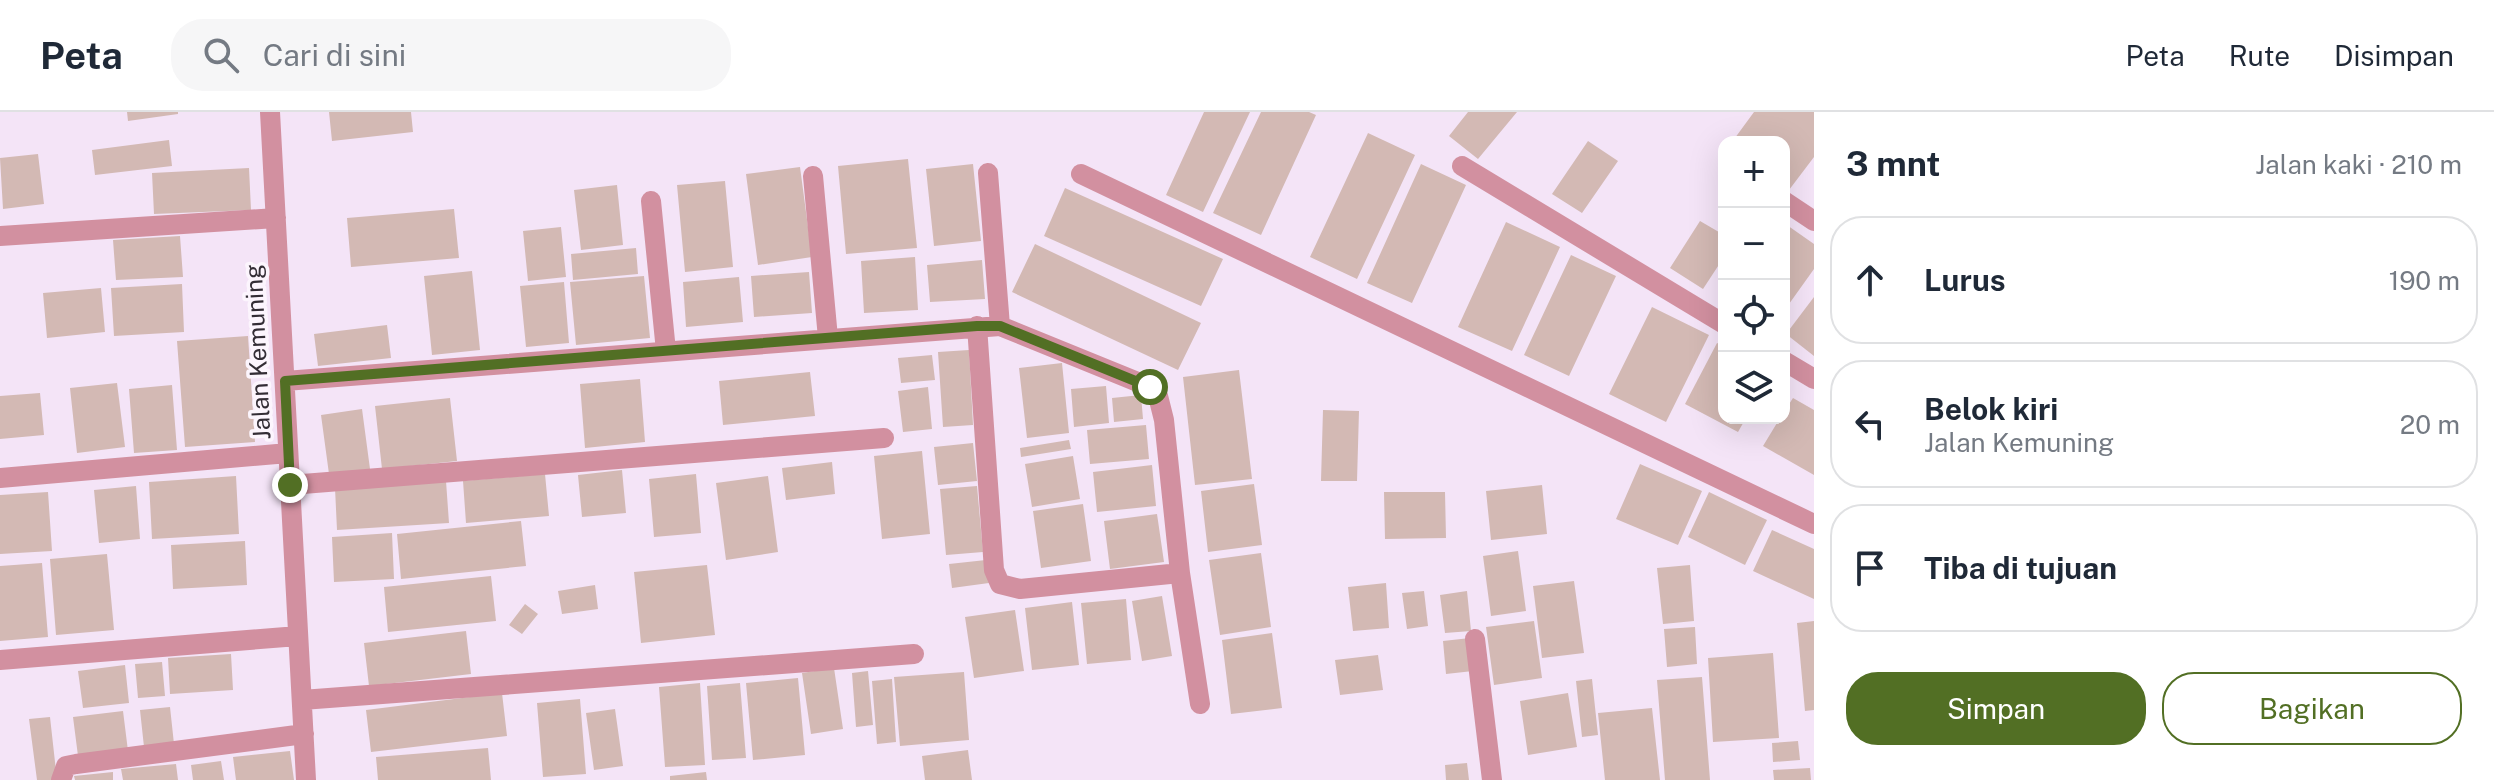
<!DOCTYPE html>
<html lang="id">
<head>
<meta charset="utf-8">
<style>
  :root { --surface:#fff; --page:#f6f6f7; --text:#1f2937; --muted:#747a83; --line:#e0e1e3; --accent:#526f24 }
  body { margin:0; font-family:"Public Sans",sans-serif; background:var(--page); color:var(--text) }
  .controls { position:absolute; right:24px; top:24px; display:grid; overflow:hidden; border-radius:16px; box-shadow:0 8px 32px #0002 }
  .controls button { width:72px; height:72px; display:grid; place-items:center; padding:0; border:0; border-bottom:2px solid var(--line); background:var(--surface); color:var(--text); font:40px sans-serif }
  .stop { position:absolute; width:24px; height:24px; margin:-18px; border:6px solid #526f24; border-radius:50%; background:#fff }
  .stop.end { background:#526f24; border-color:#fff; box-shadow:0 2px 8px #0008 }
  .list { margin:0; padding:0; list-style:none }
  h2 { display:flex; justify-content:space-between; align-items:center; height:104px; margin:0; padding:0 32px; font-size:34px }
  h2 small { font-size:26px; font-weight:400; color:var(--muted) }
  .list li { display:grid; grid-template-columns:52px 1fr auto; gap:24px; align-items:center; box-sizing:border-box; height:128px; margin:0 16px 16px; padding:0 16px; border:2px solid var(--line); border-radius:32px }
  .list b { display:block; font-size:30px; white-space:nowrap }
  .list p { margin:0; font-size:26px; white-space:nowrap; color:var(--muted) }
  .list em { font-size:26px; font-style:normal; color:var(--muted) }
  .actions { display:flex; gap:16px; padding:24px 32px }
  .actions a { flex:1; padding:18px 0; border:2px solid var(--accent); border-radius:32px; text-align:center; font-size:28px; color:var(--accent) }
  .actions .main { background:var(--accent); color:#fff }
  .icon { flex:none; width:44px; height:44px; fill:none; stroke:currentColor; stroke-width:2; stroke-linecap:round; stroke-linejoin:round }
  .map { position:relative; flex:none; width:1814px; height:668px; overflow:hidden }
  header { display:flex; align-items:center; gap:48px; box-sizing:border-box; height:112px; padding:0 40px; background:var(--surface); border-bottom:2px solid var(--line) }
  header strong { font-size:38px }
  nav { display:flex; gap:44px; margin-inline-start:auto; font-size:28px }
  .search { width:560px; height:72px; background:var(--page); display:flex; align-items:center; gap:20px; box-sizing:border-box; padding:0 28px; border-radius:32px; color:var(--muted); font-size:30px }
  main { display:flex }
  aside { flex:1; background:var(--surface) }
  .map>svg:first-child { display:block }
  .building { fill:#d3b9b4 }
  .lines { fill:none; stroke-linecap:round; stroke-linejoin:round }
  .minor { stroke:#d290a0; stroke-width:20 }
  .route { stroke:#526f24; stroke-width:10 }
  .labels { text-anchor:middle; dominant-baseline:central; stroke-width:7; stroke-linejoin:round; paint-order:stroke }
  .street-label { font-size:24px; fill:#332d35; stroke:#fcf5fd }
</style>
</head>
<body>
<header>
<strong>Peta</strong>
<div class="search"><svg class="icon" aria-label="search" viewBox="0 0 24 24"><circle cx="10" cy="10" r="6"/><path d="M15 15l6 6"/></svg>Cari di sini</div>
<nav><a>Peta</a><a>Rute</a><a>Disimpan</a></nav>
</header>
<main>
<div class="map">
<svg width="1814" height="668" viewBox="0 0 1814 668">
  <rect width="100%" height="100%" fill="#f4e4f7"/>
  <path class="building" d="M127,0H178V2L128,9Z
    M329,0H411L413,20L332,29Z
    M1204,0H1250L1203,100L1166,83Z
    M1261,0H1309L1316,3L1261,123L1213,101Z
    M1468,0H1517L1478,47L1449,24Z
    M1754,0H1814V45L1789,78L1784,74V30H1732Z
    M1368,21L1415,43L1357,167L1310,145Z
    M169,28L172,54L95,63L92,38Z
    M1588,29L1618,49L1582,101L1552,82Z
    M38,42L44,92L3,97L0,46Z
    M908,47L917,136L846,142L838,54Z
    M973,52L981,129L934,134L926,57Z
    M1421,52L1466,73L1412,191L1367,171Z
    M800,55L812,145L758,153L746,62Z
    M249,56L251,98L154,102L152,61Z
    M725,69L733,155L685,160L677,73Z
    M617,73L623,133L581,138L574,78Z
    M1065,76L1223,147L1201,194L1044,124Z
    M454,97L459,146L351,155L347,106Z
    M1700,109L1724,123V145L1703,177L1670,156Z
    M1506,110L1560,135L1512,239L1458,215Z
    M1784,111L1814,132V157L1784,199Z
    M561,115L566,165L528,169L523,119Z
    M180,124L183,165L116,168L113,128Z
    M1035,132L1201,211L1178,258L1012,180Z
    M636,136L638,162L573,168L571,142Z
    M1571,143L1616,164L1569,264L1524,243Z
    M915,145L918,198L864,201L861,149Z
    M982,148L985,187L930,190L927,153Z
    M472,159L480,238L432,243L424,164Z
    M809,160L812,201L754,205L751,164Z
    M644,164L650,226L576,233L570,170Z
    M739,165L743,210L686,215L683,170Z
    M564,170L569,231L526,235L520,174Z
    M182,172L184,220L114,224L111,176Z
    M101,176L105,220L47,226L43,181Z
    M1814,185V244L1786,222Z
    M1652,195L1709,223L1666,310L1609,282Z
    M387,213L391,246L318,254L314,222Z
    M248,224L255,330L185,335L177,229Z
    M1717,231L1724,234V306H1746L1738,320L1685,292Z
    M969,238L973,313L943,315L938,240Z
    M932,243L935,268L901,271L898,246Z
    M1062,251L1069,321L1027,326L1019,256Z
    M1239,258L1252,367L1195,373L1183,265Z
    M810,260L815,304L723,313L719,269Z
    M640,267L645,330L585,336L580,272Z
    M117,271L125,335L77,341L70,276Z
    M172,273L177,338L134,341L129,277Z
    M1106,274L1109,311L1074,315L1071,277Z
    M928,275L932,317L903,320L898,279Z
    M40,281L44,323L0,327V284Z
    M1141,283L1143,307L1114,310L1112,286Z
    M450,286L457,349L382,357L375,294Z
    M1793,286L1814,298V363L1763,334L1780,306H1784V300Z
    M362,297L370,357L329,362L321,303Z
    M1323,298L1359,299L1357,369H1321Z
    M1146,313L1149,347L1090,352L1087,318Z
    M1069,328L1071,337L1021,345L1020,336Z
    M973,331L977,369L938,373L934,335Z
    M922,339L930,422L882,427L874,344Z
    M1073,344L1080,387L1032,395L1025,352Z
    M832,350L835,382L786,388L782,356Z
    M1640,352L1702,379L1678,433L1616,407Z
    M1152,353L1156,394L1097,400L1093,360Z
    M622,358L626,401L582,405L578,363Z
    M545,362L549,404L466,411L463,369Z
    M696,362L701,421L654,425L649,367Z
    M236,364L239,422L152,427L149,370Z
    M768,364L778,440L726,448L716,371Z
    M446,369L449,411L337,418L335,376Z
    M1254,372L1262,433L1208,440L1201,379Z
    M1542,373L1547,422L1491,428L1486,379Z
    M136,374L140,427L99,431L94,378Z
    M977,374L983,440L946,443L940,377Z
    M48,380L52,439L0,442V383Z
    M1384,380H1445L1446,426L1385,427Z
    M1709,380L1767,408L1745,453L1688,425Z
    M1083,392L1091,449L1041,456L1033,399Z
    M1157,402L1164,450L1110,457L1104,409Z
    M521,409L526,454L401,467L397,422Z
    M1772,418L1814,437V487L1753,459Z
    M392,421L394,467L334,470L332,425Z
    M245,429L247,473L173,477L171,433Z
    M1518,439L1526,499L1491,504L1483,444Z
    M1261,441L1271,515L1220,523L1209,448Z
    M107,442L114,518L56,523L50,447Z
    M986,448L989,471L952,476L949,452Z
    M42,451L48,525L0,529V454Z
    M707,453L715,523L641,531L634,460Z
    M1690,453L1694,509L1663,512L1657,456Z
    M491,464L496,509L388,520L384,475Z
    M1574,469L1584,541L1542,546L1533,474Z
    M1386,471L1389,516L1353,519L1348,475Z
    M595,473L598,497L562,502L558,479Z
    M1424,479L1428,514L1407,517L1402,481Z
    M1467,479L1471,519L1445,521L1440,483Z
    M1162,484L1172,544L1142,549L1132,489Z
    M1126,487L1131,548L1087,552L1081,491Z
    M1072,490L1079,553L1032,558L1025,496Z
    M525,492L538,502L522,522L509,513Z
    M1015,498L1024,559L974,566L965,505Z
    M1534,509L1542,566L1494,573L1486,515Z
    M1814,509V598L1805,599L1797,511Z
    M1695,515L1697,552L1667,555L1664,517Z
    M466,519L471,562L369,574L364,531Z
    M1272,521L1282,596L1231,602L1222,528Z
    M1470,526L1473,559L1446,562L1443,529Z
    M1773,541L1779,626L1713,630L1708,546Z
    M231,542L233,578L170,582L168,546Z
    M1378,543L1383,578L1340,583L1335,548Z
    M162,550L165,584L138,586L135,552Z
    M125,553L129,591L83,596L78,559Z
    M834,556L843,617L811,622L802,561Z
    M868,559L873,613L856,615L852,561Z
    M964,560L969,628L900,634L894,565Z
    M1702,565L1710,668H1665L1657,568Z
    M798,566L805,643L753,648L746,571Z
    M892,567L896,630L877,632L872,569Z
    M1592,567L1598,623L1582,625L1576,569Z
    M700,571L705,653L665,655L659,575Z
    M740,571L746,646L712,648L707,574Z
    M502,581L507,624L371,640L366,598Z
    M1568,581L1577,635L1528,643L1520,589Z
    M580,587L586,662L543,665L537,591Z
    M170,595L174,632L144,635L140,598Z
    M1652,596L1660,668H1605L1598,601Z
    M615,597L623,654L594,658L586,601Z
    M123,599L128,639L78,644L73,605Z
    M50,605L57,668H37L29,607Z
    M1798,629L1800,648L1773,650L1772,631Z
    M488,636L491,668H378L376,645Z
    M968,638L972,668H925L922,644Z
    M290,639L294,668H236L233,645Z
    M221,649L224,668H193L191,653Z
    M1467,651L1469,668H1446L1445,653Z
    M176,652L178,668H123L121,657Z
    M1810,656L1811,668H1774L1773,658Z
    M113,660V668H75L74,664Z
    M706,660L707,668H670V664Z"/>
  <g class="lines">
    <path class="minor" d="M270,0L306,668
      M1462,54L1724,212
      M988,61L1000,214
      M1081,62L1814,412
      M813,64L828,226
      M651,89L666,239
      M1784,89L1814,109
      M0,124L276,106
      M977,214L994,458L1000,472L1020,477L1180,461
      M1784,249L1814,267
      M285,269L1000,214L1150,275L1158,284L1164,308L1180,461L1200,592
      M0,366L288,341
      M290,373L884,326
      M1475,527L1492,668
      M0,548L298,524
      M302,588L914,542
      M61,668L66,654L76,652L304,622"/>
  </g>
  <g class="lines">
    <path class="route" d="M290,373L285,269L977,214H1000L1150,275"/>
  </g>
  <g class="labels">
    <g class="street-label">
      <text transform="translate(257 240) rotate(-93)">Jalan Kemuning</text>
    </g>
  </g>
</svg>
<div class="controls">
<button>+</button>
<button>−</button>
<button><svg class="icon" aria-label="locate" viewBox="0 0 24 24"><circle cx="12" cy="12" r="6"/><path d="M12 2v4M12 18v4M2 12h4M18 12h4"/></svg></button>
<button><svg class="icon" aria-label="layers" viewBox="0 0 24 24"><path d="M12 4l9 5-9 5-9-5zM3 14l9 5 9-5"/></svg></button>
</div>
<div class="stop" style="left:1150px;top:275px"></div>
<div class="stop end" style="left:290px;top:373px"></div>
</div>
<aside>
<h2>3 mnt<small>Jalan kaki · 210 m</small></h2>
<ul class="list">
<li><svg class="icon" aria-label="ahead" viewBox="0 0 24 24"><path d="M12 20V5M6 11l6-6 6 6"/></svg><div><b>Lurus</b></div><em>190 m</em></li>
<li><svg class="icon" aria-label="left" viewBox="0 0 24 24"><path d="M17 20v-9H6M10 6l-5 5 5 5"/></svg><div><b>Belok kiri</b><p>Jalan Kemuning</p></div><em>20 m</em></li>
<li><svg class="icon" aria-label="arrive" viewBox="0 0 24 24"><path d="M6 21V4h12l-3 4 3 4H6"/></svg><div><b>Tiba di tujuan</b></div></li>
</ul>
<div class="actions"><a class="main">Simpan</a><a>Bagikan</a></div>
</aside>
</main>
</body>
</html>
